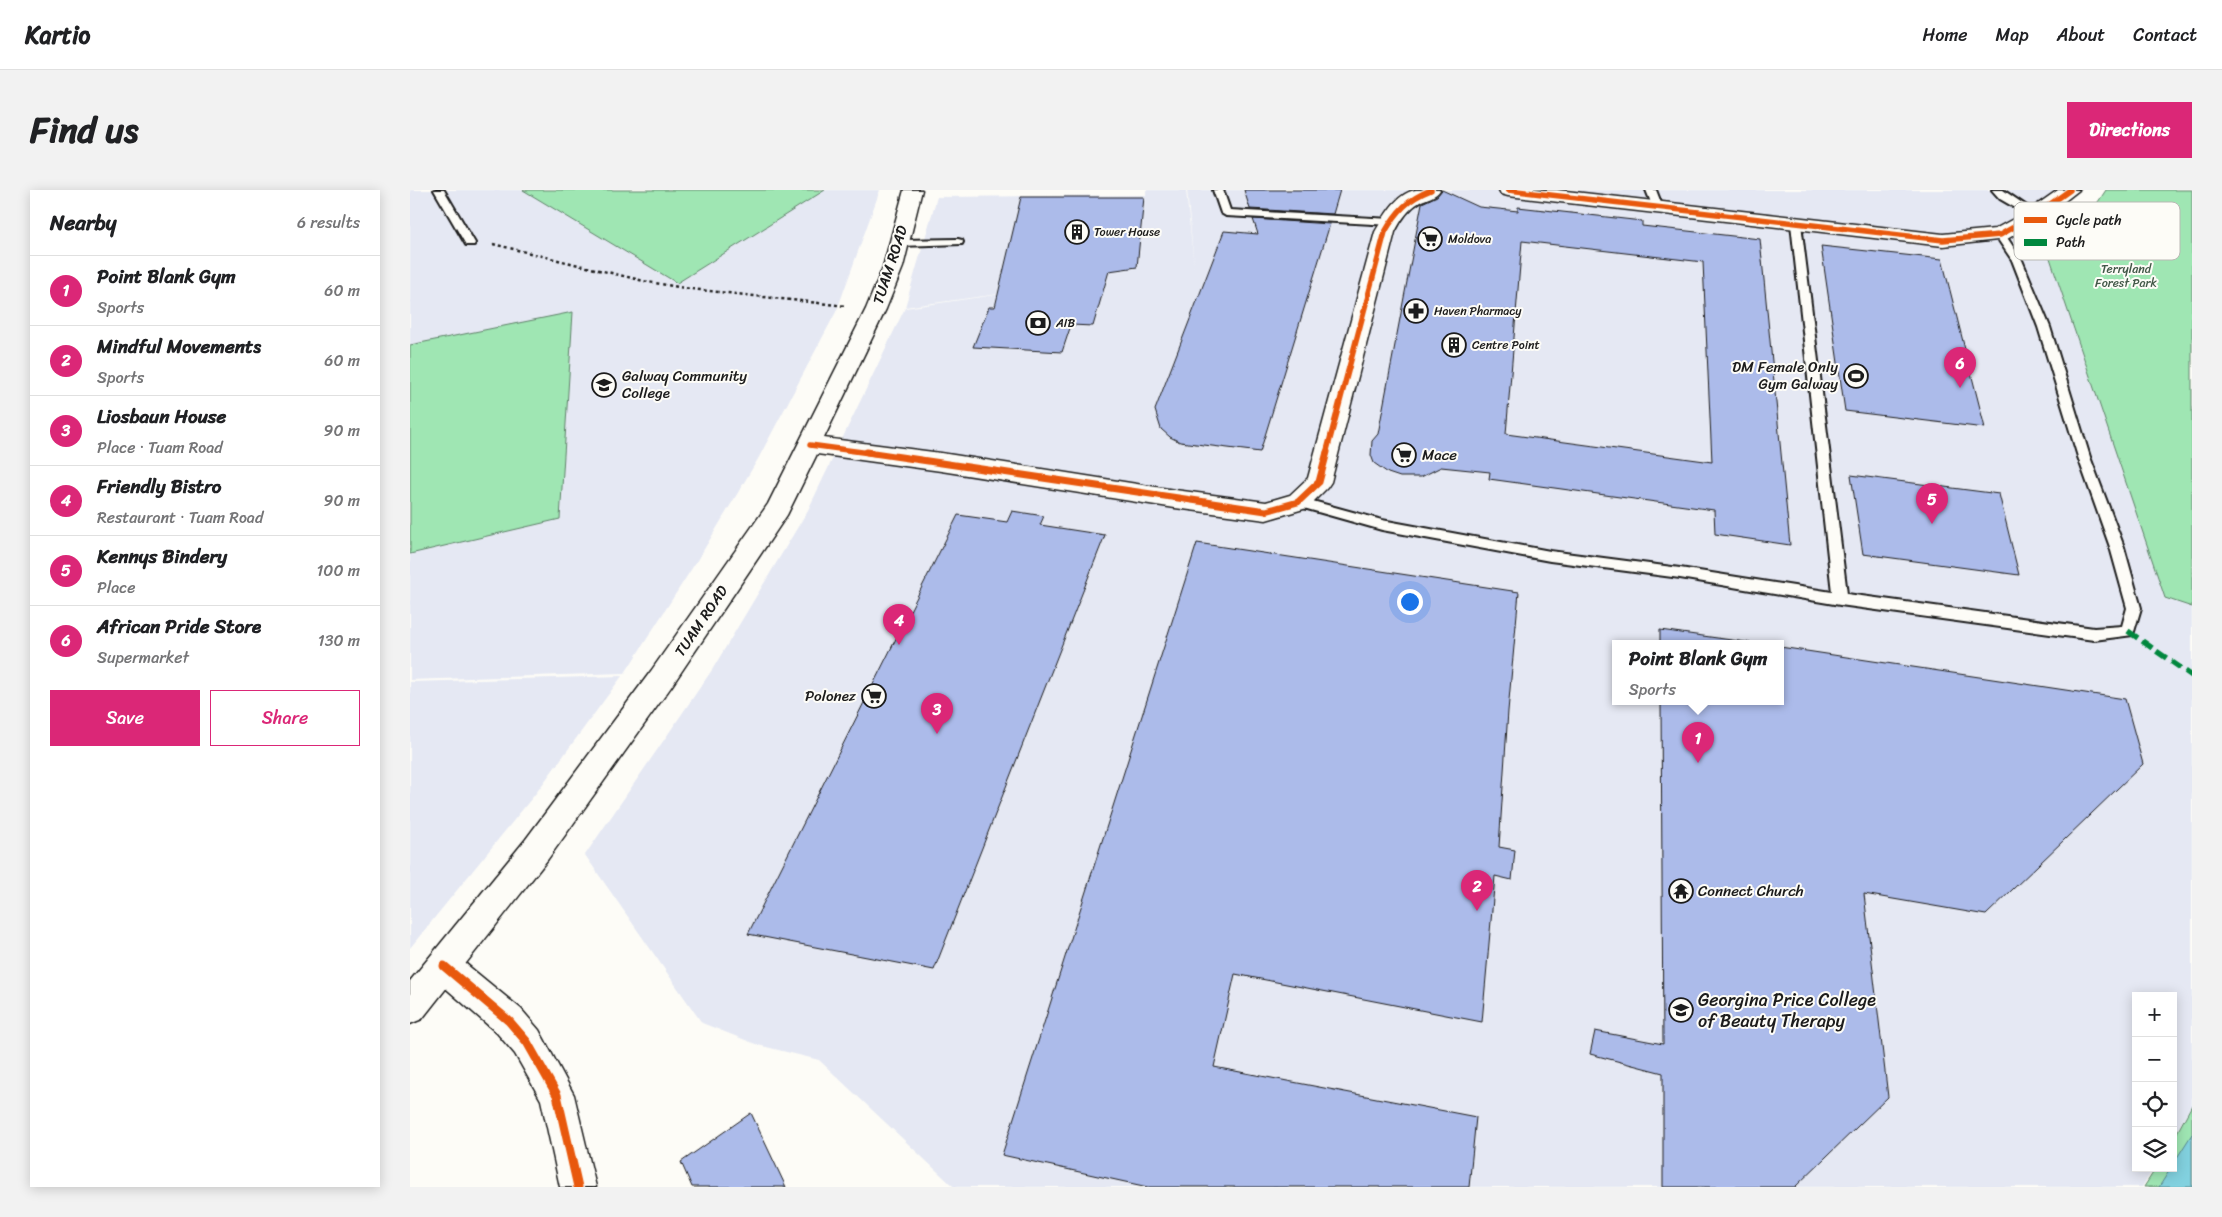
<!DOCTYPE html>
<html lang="en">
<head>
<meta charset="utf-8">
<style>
  :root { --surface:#fff; --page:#f2f2f2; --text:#202124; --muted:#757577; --line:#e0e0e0; --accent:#db2777 }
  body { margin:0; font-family:Sriracha,sans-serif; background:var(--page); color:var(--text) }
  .controls { position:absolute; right:15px; bottom:15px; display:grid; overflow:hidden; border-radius:0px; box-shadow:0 2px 12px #0003 }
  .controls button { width:45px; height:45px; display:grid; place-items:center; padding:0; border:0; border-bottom:1px solid var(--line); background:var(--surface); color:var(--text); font:25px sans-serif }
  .you { position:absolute; left:999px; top:411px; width:18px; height:18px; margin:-12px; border:4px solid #fff; border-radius:50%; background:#1a73e8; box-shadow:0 0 0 8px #1a73e833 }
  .badge { display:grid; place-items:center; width:32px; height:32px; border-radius:50%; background:var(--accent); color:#fff; font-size:16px; font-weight:700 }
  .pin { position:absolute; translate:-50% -41px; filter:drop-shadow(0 1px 2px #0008) }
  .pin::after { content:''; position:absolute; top:26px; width:18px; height:15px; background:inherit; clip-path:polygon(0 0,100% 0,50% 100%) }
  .popup { position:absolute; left:1202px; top:450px; width:172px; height:65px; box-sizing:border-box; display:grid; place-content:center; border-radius:0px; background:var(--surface); filter:drop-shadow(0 1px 4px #0005); font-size:16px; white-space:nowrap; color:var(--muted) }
  .popup b { font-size:19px; color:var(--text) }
  .popup::after { content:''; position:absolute; left:50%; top:100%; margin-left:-10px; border:10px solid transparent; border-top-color:var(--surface) }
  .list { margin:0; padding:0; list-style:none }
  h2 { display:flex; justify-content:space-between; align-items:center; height:65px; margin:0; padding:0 20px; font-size:21px }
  h2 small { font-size:16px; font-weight:400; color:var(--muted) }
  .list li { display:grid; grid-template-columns:32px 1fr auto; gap:15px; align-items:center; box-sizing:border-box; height:70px; padding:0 20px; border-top:1px solid var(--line) }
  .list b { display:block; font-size:19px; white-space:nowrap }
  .list p { margin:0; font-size:16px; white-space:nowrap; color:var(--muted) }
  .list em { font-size:16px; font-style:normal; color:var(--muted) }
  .actions { display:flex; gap:10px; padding:15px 20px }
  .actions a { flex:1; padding:11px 0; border:1px solid var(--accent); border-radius:0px; text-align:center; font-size:18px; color:var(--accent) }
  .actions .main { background:var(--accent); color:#fff }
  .icon { flex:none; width:28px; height:28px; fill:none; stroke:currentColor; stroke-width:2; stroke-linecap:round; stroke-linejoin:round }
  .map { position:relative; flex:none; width:1782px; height:997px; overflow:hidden; border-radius:0px }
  header { display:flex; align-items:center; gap:30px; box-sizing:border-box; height:70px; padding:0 25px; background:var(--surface); border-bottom:1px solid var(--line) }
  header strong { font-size:24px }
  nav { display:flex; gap:28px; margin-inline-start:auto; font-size:18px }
  .intro { display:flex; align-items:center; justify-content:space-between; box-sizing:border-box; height:120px; padding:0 30px }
  h1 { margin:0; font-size:35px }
  .button { padding:12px 22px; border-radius:0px; background:var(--accent); color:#fff; font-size:18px; font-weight:700 }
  main { display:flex; gap:30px; padding:0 30px }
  aside { flex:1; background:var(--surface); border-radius:0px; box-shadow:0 2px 12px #0003 }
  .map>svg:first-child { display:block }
  .built { fill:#e5e8f3; fill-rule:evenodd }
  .green { fill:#9fe6b3; stroke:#5e8168 }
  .water { fill:#82d1df; stroke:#598991 }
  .building { fill:#acbbea; stroke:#1c1c1c; fill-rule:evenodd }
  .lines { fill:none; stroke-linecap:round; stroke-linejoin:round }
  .lane-casing { stroke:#1c1c1c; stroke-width:4 }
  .street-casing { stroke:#1c1c1c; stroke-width:3 }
  .secondary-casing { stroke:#1c1c1c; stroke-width:3 }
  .path { stroke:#1c1c1c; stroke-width:2.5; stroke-dasharray:3 3; stroke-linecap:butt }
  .lane { fill:#fdfcf7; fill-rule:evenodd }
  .street { fill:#fdfcf7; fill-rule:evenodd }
  .secondary { fill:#fdfcf7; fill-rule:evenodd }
  .quiet { stroke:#00873e; stroke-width:5.5; stroke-dasharray:12 5.5; stroke-linecap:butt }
  .cycleway-far2-casing { stroke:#fdfcf7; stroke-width:8 }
  .cycleway-far1-casing { stroke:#fdfcf7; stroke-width:10 }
  .cycleway-casing { stroke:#fdfcf7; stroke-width:12 }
  .cycleway-far2 { stroke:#e8590c; stroke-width:5.5 }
  .cycleway-far1 { stroke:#e8590c; stroke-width:7 }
  .cycleway { stroke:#e8590c; stroke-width:9 }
  .labels { text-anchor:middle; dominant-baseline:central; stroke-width:4; stroke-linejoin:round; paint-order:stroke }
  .far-poi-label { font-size:12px; fill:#1c1c1c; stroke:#fdfcf7; text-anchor:start }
  .far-park-label { font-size:12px; fill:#435949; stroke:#fdfcf7 }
  .street-label { font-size:15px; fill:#1c1c1c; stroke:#fdfcf7 }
  .poi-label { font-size:15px; fill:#1c1c1c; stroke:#fdfcf7; text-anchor:start }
  .near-poi-label { font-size:18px; fill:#1c1c1c; stroke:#fdfcf7; text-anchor:start }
  .key { fill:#fdfcf7; stroke:#bab9b5; stroke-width:1 }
  .key-label { font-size:14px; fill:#1c1c1c }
</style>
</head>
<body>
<header>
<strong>Kartio</strong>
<nav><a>Home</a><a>Map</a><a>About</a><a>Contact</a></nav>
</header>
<div class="intro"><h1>Find us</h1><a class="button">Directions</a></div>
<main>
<aside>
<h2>Nearby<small>6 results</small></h2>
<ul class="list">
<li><span class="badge">1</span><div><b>Point Blank Gym</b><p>Sports</p></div><em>60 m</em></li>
<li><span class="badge">2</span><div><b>Mindful Movements</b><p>Sports</p></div><em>60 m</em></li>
<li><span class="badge">3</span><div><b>Liosbaun House</b><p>Place · Tuam Road</p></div><em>90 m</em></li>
<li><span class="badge">4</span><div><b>Friendly Bistro</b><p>Restaurant · Tuam Road</p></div><em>90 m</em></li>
<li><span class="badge">5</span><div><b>Kennys Bindery</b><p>Place</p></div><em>100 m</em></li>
<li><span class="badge">6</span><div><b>African Pride Store</b><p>Supermarket</p></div><em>130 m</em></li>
</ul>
<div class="actions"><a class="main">Save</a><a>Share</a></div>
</aside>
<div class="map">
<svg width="1782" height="997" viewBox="0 0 1782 997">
  <rect width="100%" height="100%" fill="#fdfcf7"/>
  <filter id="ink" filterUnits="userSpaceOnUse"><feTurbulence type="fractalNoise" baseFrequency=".02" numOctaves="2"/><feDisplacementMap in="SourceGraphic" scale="10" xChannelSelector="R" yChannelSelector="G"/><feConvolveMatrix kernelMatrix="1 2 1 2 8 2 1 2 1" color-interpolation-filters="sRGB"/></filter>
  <g filter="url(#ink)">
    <path class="built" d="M0,0H470L427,120L348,269L293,361L215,483L0,490Z
      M736,0H776L784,76L777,0H1660L1625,25L1756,408L1782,417V914L1763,948V806H1726V978H1744L1732,997H544L409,870L348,855L292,833L175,665L302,480L398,320L495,118L640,97L495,117L527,7L736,5ZM1206,454H1370V512H1206Z
      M212,486L126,603L0,758V492Z"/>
    <path class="green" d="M113,0H415L267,93Z
      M1696,0H1782V417L1755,408L1639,65L1676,30Z
      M163,122L150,329L0,364V155Z
      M1782,915V997H1734L1746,978H1763V950Z"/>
    <path class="water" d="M1782,944V997H1749L1761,978H1763V974Z"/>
    <path class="building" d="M834,0H930L923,24L840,19Z
      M1032,0L1069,17L1108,21V17L1232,31V36L1350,49L1380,355L1305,344L1304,320L1079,289L1080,282L1031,277L1011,287H990L978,283L964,273L961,265L962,251L968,244L1012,13L1027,6ZM1112,51L1293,72L1302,272L1096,244Z
      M611,7H734L727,77L699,81L683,136L661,135L652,162L563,157L579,117H585Z
      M843,29L920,34L850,262L770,252L760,247L751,239L745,220L814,41L848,44Z
      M1411,56L1532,69L1575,238L1435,221Z
      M1441,285L1589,304L1609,385L1453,364Z
      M602,321L634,326L630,335L695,345L524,780L338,744L548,325L597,332Z
      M787,353L1109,402L1098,521L1089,657L1105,660L1102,690L1085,686L1072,832L825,784L804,877L1066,927L1059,997H738L592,965Z
      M1250,440L1350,454H1250Z
      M1370,457L1715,509L1733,574L1576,725L1454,704L1478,907L1385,997H1253V883L1180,864L1185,841L1253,854L1251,512H1370Z
      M341,923L376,997H282L271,972Z"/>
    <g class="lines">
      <g class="lane-casing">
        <path id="lane" d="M24,0H34L65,53L64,55H56Z
          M803,0H813L820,20L981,29L986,32L981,35L816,26L811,23Z
          M1236,0H1246L1253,18L1252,20H1244Z
          M1582,0H1593L1630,25L1625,28L1621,27L1590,9Z
          M1386,31L1391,34L1437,404L1684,438L1712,436L1717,418L1700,357L1668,267L1628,137L1602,70L1585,45L1590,42L1594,43L1612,70L1640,137L1680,267L1714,357L1731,418L1723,445L1684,450L1430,415L1270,388L1140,371L972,340L883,315L881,312L883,309L888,307L972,330L1140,361L1270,378L1422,402L1381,34Z
          M548,49L552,50L553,52L552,54L490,56L485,53L490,50Z"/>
      </g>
      <g class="street-casing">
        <path id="street" d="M34,760L45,765L111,819L129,840L164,905L186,997H150L131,910L105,864L87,843L23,787L18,776L23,765Z"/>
      </g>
      <g class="secondary-casing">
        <path id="secondary" d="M494,0H512L493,77L476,119L414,248L531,263L765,300L856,312L880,305L898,288L965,42C974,27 986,3 1006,0C1014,0 1023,0 1030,0C1026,7 1017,8 1010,12C998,19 991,30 985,42L921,292L917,298L897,318L856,330L765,318L531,281L407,264L377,325L261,497L138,669L12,829L0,834V791L116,649L241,481L358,314L456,119L473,77Z
          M1089,0H1147L1533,44L1585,39L1618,21L1648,0H1669L1632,29L1597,49L1533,56L1098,6L1091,4Z"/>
      </g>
      <path class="path" d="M83,54L238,92L281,99L436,116"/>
      <use href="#lane" class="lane"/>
      <use href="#street" class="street"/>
      <use href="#secondary" class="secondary"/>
      <path class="quiet" d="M1718,441L1782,486"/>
      <g class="cycleway-far2-casing">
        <path id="cycleway-far2" d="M1098,0L1533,50L1590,45L1625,25L1660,0
          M400,255L467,264
          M916,264L975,42C987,21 998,9 1021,0"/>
      </g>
      <g class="cycleway-far1-casing">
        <path id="cycleway-far1" d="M457,262L856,321L888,312L909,292L917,262"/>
      </g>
      <g class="cycleway-casing">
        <path id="cycleway" d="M34,776L99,831L117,852L147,905L168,997"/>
      </g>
      <use href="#cycleway-far2" class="cycleway-far2"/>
      <use href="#cycleway-far1" class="cycleway-far1"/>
      <use href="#cycleway" class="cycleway"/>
    </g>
  </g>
  <defs>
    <g id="building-ring" transform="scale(1.25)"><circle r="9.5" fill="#fdfcf7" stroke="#1c1c1c" stroke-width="1.5"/><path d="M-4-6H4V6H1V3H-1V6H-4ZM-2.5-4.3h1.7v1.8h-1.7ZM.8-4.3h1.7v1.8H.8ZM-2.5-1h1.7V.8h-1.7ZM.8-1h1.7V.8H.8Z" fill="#1c1c1c"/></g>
    <g id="supermarket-ring" transform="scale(1.25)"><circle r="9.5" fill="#fdfcf7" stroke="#1c1c1c" stroke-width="1.5"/><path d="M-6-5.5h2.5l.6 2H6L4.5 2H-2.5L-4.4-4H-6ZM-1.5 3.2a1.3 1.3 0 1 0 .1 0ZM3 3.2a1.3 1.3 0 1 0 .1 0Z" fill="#1c1c1c"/></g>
    <g id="pharmacy-ring" transform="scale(1.25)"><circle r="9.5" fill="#fdfcf7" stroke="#1c1c1c" stroke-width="1.5"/><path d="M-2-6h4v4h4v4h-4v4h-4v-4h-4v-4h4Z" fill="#1c1c1c"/></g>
    <g id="bank-ring" transform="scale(1.25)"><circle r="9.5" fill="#fdfcf7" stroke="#1c1c1c" stroke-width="1.5"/><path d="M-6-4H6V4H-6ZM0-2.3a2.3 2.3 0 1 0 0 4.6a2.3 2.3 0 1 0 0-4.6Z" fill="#1c1c1c"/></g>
    <g id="stadium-ring" transform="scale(1.25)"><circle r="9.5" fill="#fdfcf7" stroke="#1c1c1c" stroke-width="1.5"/><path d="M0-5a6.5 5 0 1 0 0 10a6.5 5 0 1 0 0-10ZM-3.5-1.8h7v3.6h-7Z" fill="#1c1c1c"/></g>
    <g id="school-ring" transform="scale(1.25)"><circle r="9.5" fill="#fdfcf7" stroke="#1c1c1c" stroke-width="1.5"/><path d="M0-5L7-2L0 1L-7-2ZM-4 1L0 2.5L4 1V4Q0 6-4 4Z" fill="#1c1c1c"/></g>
    <g id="temple-ring" transform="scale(1.25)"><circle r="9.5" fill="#fdfcf7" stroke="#1c1c1c" stroke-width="1.5"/><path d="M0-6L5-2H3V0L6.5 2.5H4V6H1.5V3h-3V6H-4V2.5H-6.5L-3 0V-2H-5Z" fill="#1c1c1c"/></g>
    <g id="university-ring" transform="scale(1.25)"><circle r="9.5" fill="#fdfcf7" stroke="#1c1c1c" stroke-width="1.5"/><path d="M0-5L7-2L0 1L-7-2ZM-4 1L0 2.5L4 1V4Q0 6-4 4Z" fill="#1c1c1c"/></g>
  </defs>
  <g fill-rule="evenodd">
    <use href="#building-ring" x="667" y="42"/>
    <use href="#supermarket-ring" x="1020" y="49"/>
    <use href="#pharmacy-ring" x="1006" y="121"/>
    <use href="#bank-ring" x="628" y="133"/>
    <use href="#building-ring" x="1044" y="155"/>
    <use href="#stadium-ring" x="1446" y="186"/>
    <use href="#school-ring" x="194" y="195"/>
    <use href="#supermarket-ring" x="994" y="265"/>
    <use href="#supermarket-ring" x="464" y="506"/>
    <use href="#temple-ring" x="1271" y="701"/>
    <use href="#university-ring" x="1271" y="820"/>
  </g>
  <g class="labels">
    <g class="far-poi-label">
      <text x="684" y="42">Tower House</text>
      <text x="1038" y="49">Moldova</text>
      <text x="1024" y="121">Haven Pharmacy</text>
      <text x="646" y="133">AIB</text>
      <text x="1062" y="155">Centre Point</text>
    </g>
    <g class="far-park-label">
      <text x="1716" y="79">Terryland<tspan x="1716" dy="14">Forest Park</tspan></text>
    </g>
    <g class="street-label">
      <text transform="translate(480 75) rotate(-72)">TUAM ROAD</text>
      <text transform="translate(291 431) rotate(-56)">TUAM ROAD</text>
    </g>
    <g class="poi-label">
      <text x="1428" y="177" text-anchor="end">DM Female Only<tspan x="1428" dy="17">Gym Galway</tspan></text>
      <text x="212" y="186">Galway Community<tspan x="212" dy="17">College</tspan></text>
      <text x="1012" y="265">Mace</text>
      <text x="446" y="506" text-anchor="end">Polonez</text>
      <text x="1288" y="701">Connect Church</text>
    </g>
    <g class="near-poi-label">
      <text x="1288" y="810">Georgina Price College<tspan x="1288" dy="21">of Beauty Therapy</tspan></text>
    </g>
  </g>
  <rect x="1604" y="12" width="166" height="58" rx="8" class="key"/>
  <rect x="1614" y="27" width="23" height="6" fill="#e8590c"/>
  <rect x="1614" y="49" width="23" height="7" fill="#00873e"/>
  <g class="key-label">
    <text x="1646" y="35">Cycle path</text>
    <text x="1646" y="57">Path</text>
  </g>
</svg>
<div class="controls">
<button>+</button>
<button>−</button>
<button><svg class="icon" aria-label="locate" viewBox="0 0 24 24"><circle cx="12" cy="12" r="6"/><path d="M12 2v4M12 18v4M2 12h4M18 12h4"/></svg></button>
<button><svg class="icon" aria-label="layers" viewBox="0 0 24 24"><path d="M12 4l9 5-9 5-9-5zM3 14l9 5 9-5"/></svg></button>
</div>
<div class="you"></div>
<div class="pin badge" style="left:1288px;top:573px">1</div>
<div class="popup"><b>Point Blank Gym</b>Sports</div>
<div class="pin badge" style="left:1067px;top:721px">2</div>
<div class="pin badge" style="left:527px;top:544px">3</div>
<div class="pin badge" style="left:489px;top:455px">4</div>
<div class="pin badge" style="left:1522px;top:334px">5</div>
<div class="pin badge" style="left:1550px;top:198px">6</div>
</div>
</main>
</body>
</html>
